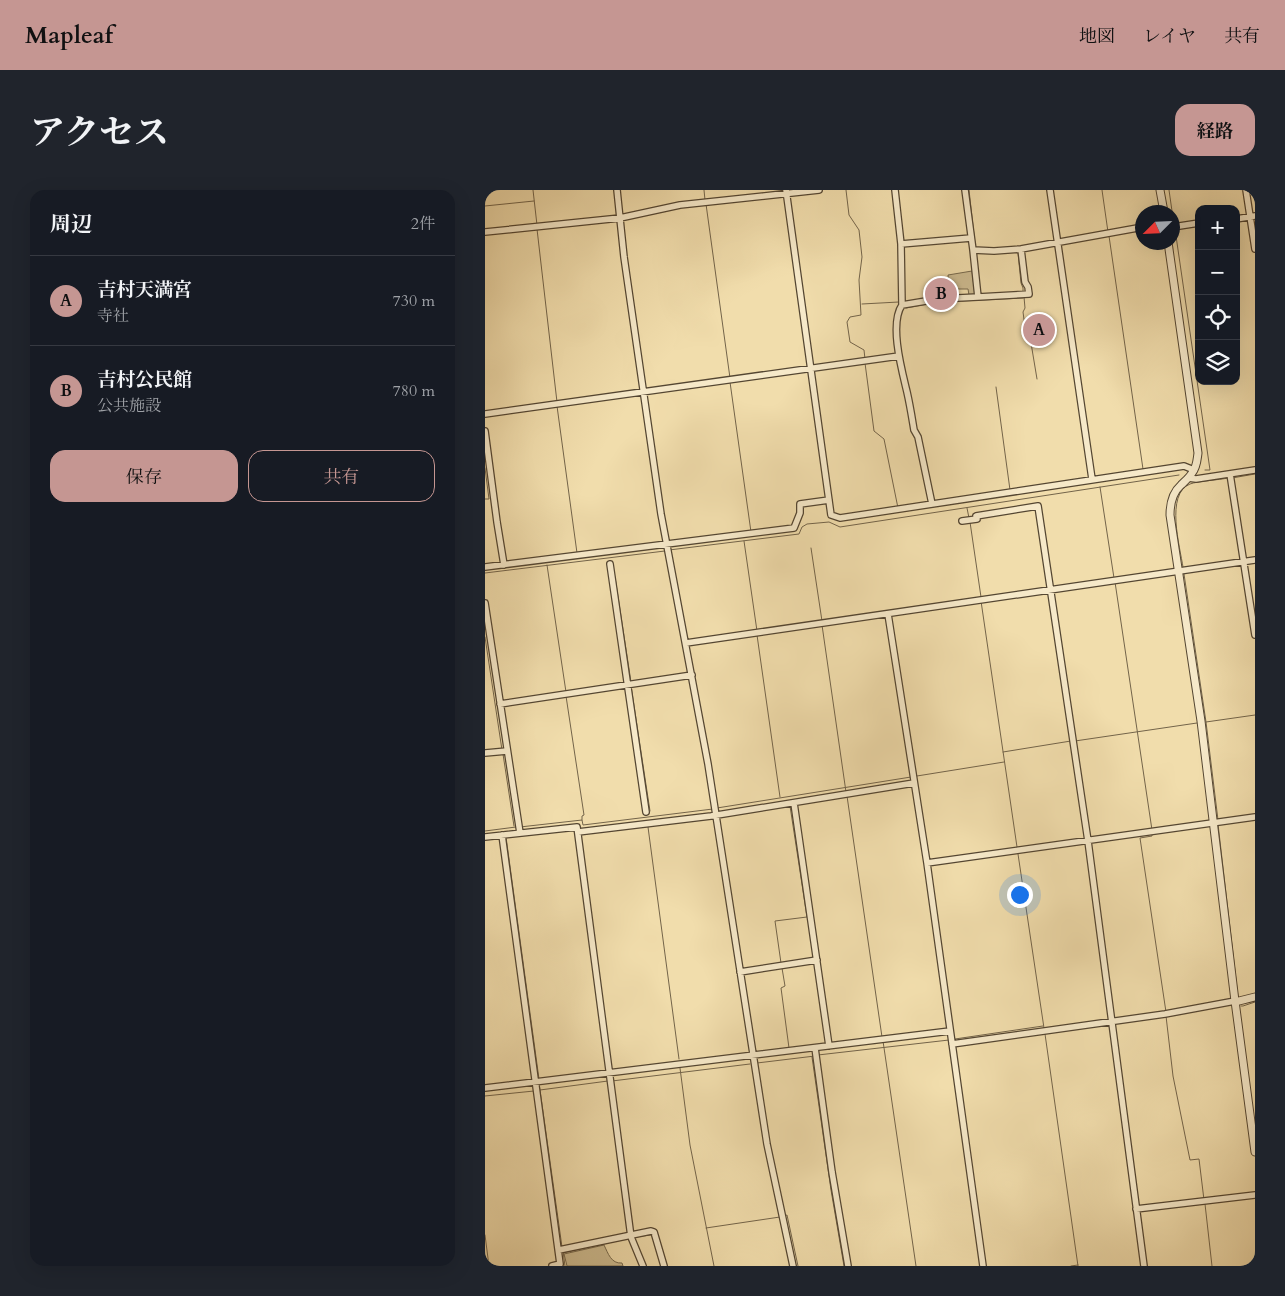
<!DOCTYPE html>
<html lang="ja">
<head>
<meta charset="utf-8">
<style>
  :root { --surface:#171b24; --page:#20242c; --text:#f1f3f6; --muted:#9ea1a6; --line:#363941; --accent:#c59692 }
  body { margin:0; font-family:Cardo,"Noto Serif JP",serif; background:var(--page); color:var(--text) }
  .controls { position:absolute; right:15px; top:15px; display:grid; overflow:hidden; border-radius:10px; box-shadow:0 5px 20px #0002 }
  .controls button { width:45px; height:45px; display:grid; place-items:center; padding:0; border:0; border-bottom:1px solid var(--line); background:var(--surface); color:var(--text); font:25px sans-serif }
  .compass { position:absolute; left:650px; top:15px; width:45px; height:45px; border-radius:50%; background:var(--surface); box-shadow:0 5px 20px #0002; rotate:246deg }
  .you { position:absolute; left:534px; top:704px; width:18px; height:18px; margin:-12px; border:4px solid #fff; border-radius:50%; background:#1a73e8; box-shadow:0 0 0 8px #1a73e833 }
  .badge { display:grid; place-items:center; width:32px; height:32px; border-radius:50%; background:var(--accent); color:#111; font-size:16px; font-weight:700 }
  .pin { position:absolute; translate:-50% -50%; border:2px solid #fff; box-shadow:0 1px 5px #0006 }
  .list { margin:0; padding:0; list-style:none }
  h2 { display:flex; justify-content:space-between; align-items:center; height:65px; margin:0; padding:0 20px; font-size:21px }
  h2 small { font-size:16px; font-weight:400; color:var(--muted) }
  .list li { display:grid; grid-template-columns:32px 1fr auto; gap:15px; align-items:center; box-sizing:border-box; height:90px; padding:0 20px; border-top:1px solid var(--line) }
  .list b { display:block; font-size:19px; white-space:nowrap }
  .list p { margin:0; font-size:16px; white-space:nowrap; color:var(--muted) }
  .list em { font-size:16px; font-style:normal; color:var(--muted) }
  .actions { display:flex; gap:10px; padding:15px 20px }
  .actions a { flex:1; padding:11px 0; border:1px solid var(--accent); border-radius:15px; text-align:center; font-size:18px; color:var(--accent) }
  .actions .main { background:var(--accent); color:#111 }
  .icon { flex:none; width:28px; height:28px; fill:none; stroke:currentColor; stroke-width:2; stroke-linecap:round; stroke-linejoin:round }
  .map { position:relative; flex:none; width:770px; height:1076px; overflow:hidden; border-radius:15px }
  header { display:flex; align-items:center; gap:30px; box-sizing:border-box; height:70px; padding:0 25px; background:var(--accent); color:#111 }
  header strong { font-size:24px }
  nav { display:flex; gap:28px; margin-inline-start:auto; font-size:18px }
  .intro { display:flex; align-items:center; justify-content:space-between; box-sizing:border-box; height:120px; padding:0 30px }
  h1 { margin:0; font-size:35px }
  .button { padding:12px 22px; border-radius:15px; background:var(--accent); color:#111; font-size:18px; font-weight:700 }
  main { display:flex; gap:30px; padding:0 30px }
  aside { flex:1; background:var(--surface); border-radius:15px; box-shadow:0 5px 20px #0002 }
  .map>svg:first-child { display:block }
  .green { fill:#cdbb90; stroke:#76684c }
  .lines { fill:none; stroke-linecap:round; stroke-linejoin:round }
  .stream { stroke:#73644a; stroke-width:1 }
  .minor-casing { stroke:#544632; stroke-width:8 }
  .tertiary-casing { stroke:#544632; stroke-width:9 }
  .minor { stroke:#f6e9c9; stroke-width:5.5 }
  .tertiary { stroke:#f6e9c9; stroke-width:7 }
</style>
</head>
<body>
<header>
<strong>Mapleaf</strong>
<nav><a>地図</a><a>レイヤ</a><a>共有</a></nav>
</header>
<div class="intro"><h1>アクセス</h1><a class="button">経路</a></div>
<main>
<aside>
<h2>周辺<small>2件</small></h2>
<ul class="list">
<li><span class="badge">A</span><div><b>吉村天満宮</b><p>寺社</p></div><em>730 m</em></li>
<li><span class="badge">B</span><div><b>吉村公民館</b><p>公共施設</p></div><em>780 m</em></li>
</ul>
<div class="actions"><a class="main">保存</a><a>共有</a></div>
</aside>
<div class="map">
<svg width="770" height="1076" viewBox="0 0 770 1076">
  <rect width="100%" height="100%" fill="#f1ddac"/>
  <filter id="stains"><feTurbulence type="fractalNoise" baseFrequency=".004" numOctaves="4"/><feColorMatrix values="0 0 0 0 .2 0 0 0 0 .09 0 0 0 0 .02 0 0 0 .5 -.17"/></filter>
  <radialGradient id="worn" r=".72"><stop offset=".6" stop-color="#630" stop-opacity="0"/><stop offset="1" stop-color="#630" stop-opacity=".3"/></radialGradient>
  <path class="green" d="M487,81L490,105H484L483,99H464L463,85Z
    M119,1055C123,1063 126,1074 137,1073L138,1076H82L79,1064Z"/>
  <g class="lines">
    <path class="stream" d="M48,0L52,35
      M219,0L220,10
      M361,0L364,25L374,40L377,67L374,90L376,125L365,127L362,132L365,152L379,160L380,169
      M484,0L490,54
      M617,0L623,42
      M684,0L689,35
      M221,14L245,188
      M0,16L49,11
      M52,39L72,212
      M690,39L725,280H720
      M624,46L658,279
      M533,63L536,93L538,98V101
      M539,107L540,118L538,122L540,137L545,147L552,189
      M477,111L538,108
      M377,114L414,112
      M421,118L453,112
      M380,173L389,241L399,249L413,318
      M245,192L266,342
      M511,197L525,300
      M72,216L92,363
      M0,278L4,309H0
      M747,288L770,284
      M615,297L629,388
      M482,318L484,328
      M485,332L496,407
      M259,351L272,441
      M326,358L337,431
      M184,360L314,344L317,337L322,334L344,332L355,337L694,285
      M62,375L81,502
      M698,377C695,357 680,304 705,294C713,291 734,290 743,288
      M0,383L180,361
      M699,384L721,532L733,630
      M130,387L146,492
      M630,392L667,640
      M496,411L532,657
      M337,435L361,602
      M272,445L295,607
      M0,447L17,560
      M146,496L165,621
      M81,506L99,625L97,626V630
      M721,532L770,525
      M590,551L712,533
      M518,562L586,551
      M18,564L29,636
      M432,586L519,572
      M362,606L397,847
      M232,618L426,587
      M733,634L753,807
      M35,637L97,630L98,635L228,619
      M163,637L194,869
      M0,641L31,637
      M667,644V646L655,648L681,822
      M21,647L54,889
      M533,664L559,838
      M296,773L290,731L322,727L305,616
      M297,778L300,796L296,798L304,858
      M756,816H758L770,812
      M681,826L688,886L705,970L714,969L719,1010
      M560,844L593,1076
      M470,849L558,836
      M398,851L431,1076
      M333,865L464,850
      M327,867L346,1000L359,1076
      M272,873L330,866
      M195,878L205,955L229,1076
      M127,891L265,874
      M54,893L77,1057
      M55,900L123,891
      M0,906L49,901
      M720,1014L727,1076
      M299,1026L302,1025L313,1076
      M221,1038L295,1027
      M0,1045L4,1076
      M149,1047L166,1045
      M78,1061L80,1076
      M78,1063L145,1048
      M586,1076L593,1075"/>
    <g class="minor-casing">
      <path id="minor" d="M132,0L139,67L176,324L223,574L282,954L308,1076
        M301,0L346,325L355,328L699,276L709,280
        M410,0L416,54L417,115C404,134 417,181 422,202C425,215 427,228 429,240L433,247L447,314
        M480,0L488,60L509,61L536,59L658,37
        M565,0L607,289
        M761,0L770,59
        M751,29L770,26
        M688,37L714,33
        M0,42L135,28L195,15L334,0
        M416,54L486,48
        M493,107L544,104L543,97L540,92L536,59
        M417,115L453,109L493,107L488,60
        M0,224L414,166
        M0,241L12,332L19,375
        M745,284L770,445
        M703,288L711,289L770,280
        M477,331L492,329L491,326L553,316L603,651L659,1076
        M125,374L161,622
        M0,377L309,338L315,323V314L344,310
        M0,413L35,643
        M403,424L442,673L498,1076
        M201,453L770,370
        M15,514L207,485
        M0,563L22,561
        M309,613L344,856
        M93,642L226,626L429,593
        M17,645L75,1074L67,1076
        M0,647L92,637L146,1047L158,1076
        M442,673L770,627
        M255,782L332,770
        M467,854L680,824L750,811
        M330,858L347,982L363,1076
        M0,898L465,841
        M651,1019L770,1005
        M74,1060L166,1041L169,1042L179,1076"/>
    </g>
    <g class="tertiary-casing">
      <path id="tertiary" d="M675,0L679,22
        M683,52L713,263C712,270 712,277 707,283C704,288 700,291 696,295C687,303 685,313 685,325L716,531L750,811L770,962
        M750,811H754L770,807"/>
    </g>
    <use href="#minor" class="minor"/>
    <use href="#tertiary" class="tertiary"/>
  </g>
  <rect width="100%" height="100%" filter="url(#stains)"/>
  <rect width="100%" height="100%" fill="url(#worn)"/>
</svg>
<div class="controls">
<button>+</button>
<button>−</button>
<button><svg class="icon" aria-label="locate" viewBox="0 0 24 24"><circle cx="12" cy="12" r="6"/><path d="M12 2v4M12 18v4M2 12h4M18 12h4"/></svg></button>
<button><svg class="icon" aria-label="layers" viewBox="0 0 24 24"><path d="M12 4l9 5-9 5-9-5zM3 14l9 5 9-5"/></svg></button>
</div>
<svg class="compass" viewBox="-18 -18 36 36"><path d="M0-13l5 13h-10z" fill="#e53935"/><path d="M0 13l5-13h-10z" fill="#9ea1a6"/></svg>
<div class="you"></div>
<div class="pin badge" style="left:554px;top:140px">A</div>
<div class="pin badge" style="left:456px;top:104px">B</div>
</div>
</main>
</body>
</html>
